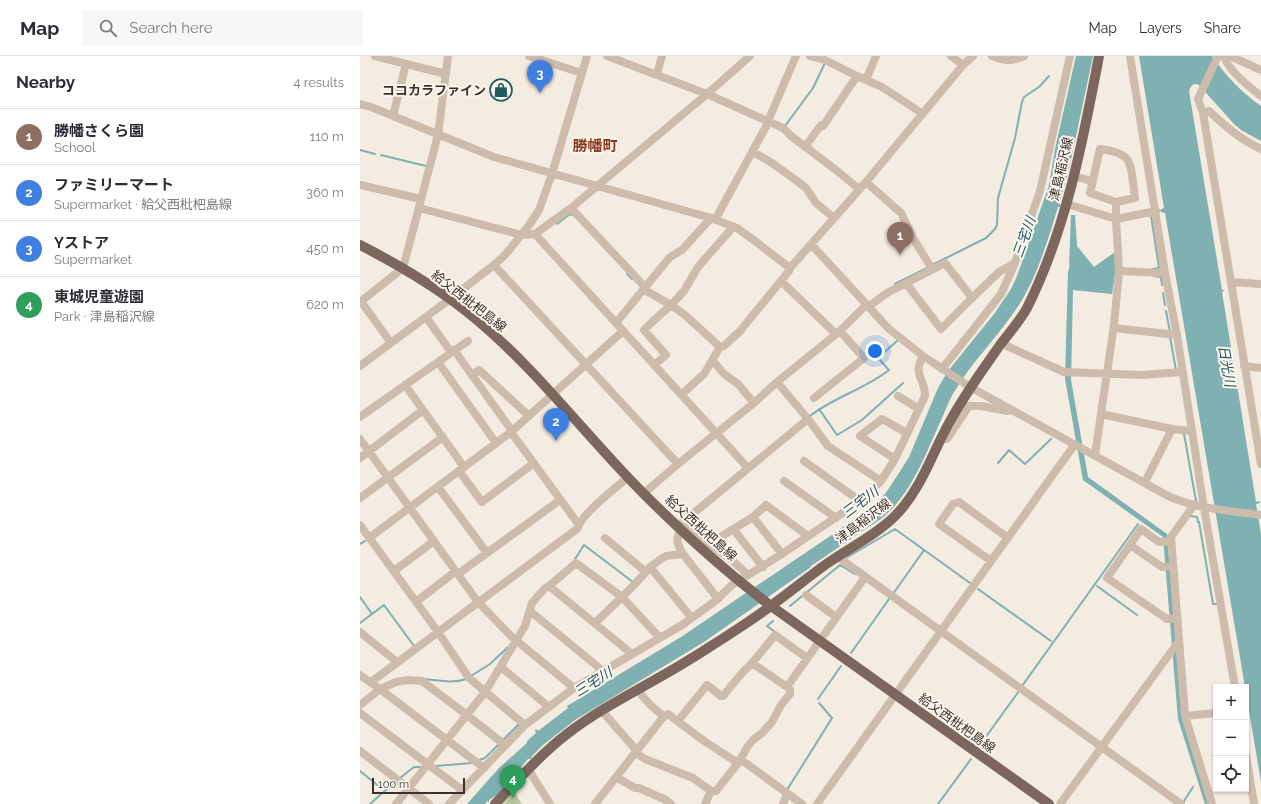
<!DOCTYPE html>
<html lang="en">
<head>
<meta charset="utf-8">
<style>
  :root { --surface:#fff; --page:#f7f7f7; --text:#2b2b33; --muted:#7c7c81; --line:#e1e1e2; --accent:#2563eb }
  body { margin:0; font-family:Raleway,"Noto Sans JP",sans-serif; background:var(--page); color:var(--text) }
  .controls { position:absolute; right:12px; bottom:12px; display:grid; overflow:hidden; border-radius:0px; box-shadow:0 1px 3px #0004 }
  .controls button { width:36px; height:36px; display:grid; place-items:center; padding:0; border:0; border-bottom:1px solid var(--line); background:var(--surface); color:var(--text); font:20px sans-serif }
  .scale { position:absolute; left:12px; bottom:10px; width:93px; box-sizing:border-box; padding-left:4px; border:2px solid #3b302b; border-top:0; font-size:11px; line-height:14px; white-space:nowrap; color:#3b302b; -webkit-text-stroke:3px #fbf5ee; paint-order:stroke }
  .you { position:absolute; left:515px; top:295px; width:14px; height:14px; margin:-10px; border:3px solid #fff; border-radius:50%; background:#1a73e8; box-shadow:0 0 0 6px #1a73e833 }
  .badge { display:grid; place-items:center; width:26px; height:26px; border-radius:50%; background:var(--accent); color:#fff; font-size:13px; font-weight:700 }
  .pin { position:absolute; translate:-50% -33px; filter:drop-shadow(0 1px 2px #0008) }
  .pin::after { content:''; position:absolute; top:21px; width:14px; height:12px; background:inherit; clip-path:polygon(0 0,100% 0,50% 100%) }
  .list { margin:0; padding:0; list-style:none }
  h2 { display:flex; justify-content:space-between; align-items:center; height:52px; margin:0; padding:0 16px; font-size:17px }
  h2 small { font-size:13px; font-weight:400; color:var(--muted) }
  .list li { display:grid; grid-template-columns:26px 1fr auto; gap:12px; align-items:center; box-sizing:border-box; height:56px; padding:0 16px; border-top:1px solid var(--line) }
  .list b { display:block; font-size:15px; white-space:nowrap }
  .list p { margin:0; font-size:13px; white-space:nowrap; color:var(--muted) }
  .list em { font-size:13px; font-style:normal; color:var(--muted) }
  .icon { flex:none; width:22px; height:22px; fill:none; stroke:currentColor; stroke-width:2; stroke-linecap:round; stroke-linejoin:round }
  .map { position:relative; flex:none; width:901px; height:748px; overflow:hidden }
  header { display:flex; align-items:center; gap:24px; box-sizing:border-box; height:56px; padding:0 20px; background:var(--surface); border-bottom:1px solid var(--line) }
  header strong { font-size:19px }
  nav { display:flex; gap:22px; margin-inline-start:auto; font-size:14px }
  .search { width:280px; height:36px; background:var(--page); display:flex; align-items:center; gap:10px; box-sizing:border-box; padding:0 14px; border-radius:0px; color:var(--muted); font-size:15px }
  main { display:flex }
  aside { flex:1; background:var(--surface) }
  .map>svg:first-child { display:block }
  .green { fill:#b8c4a0 }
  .water { fill:#7fb0b2 }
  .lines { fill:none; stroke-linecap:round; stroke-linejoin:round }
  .stream { stroke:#7fb0b2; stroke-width:2 }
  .minor { stroke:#cdbbac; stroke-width:8 }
  .major { stroke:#7d675c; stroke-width:10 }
  .labels { text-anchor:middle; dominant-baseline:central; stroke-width:4; stroke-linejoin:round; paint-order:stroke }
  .poi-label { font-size:13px; font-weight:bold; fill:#3b302b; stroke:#fbf5ee; text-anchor:end }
  .street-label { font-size:13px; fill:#3b302b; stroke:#fbf5ee }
  .water-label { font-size:14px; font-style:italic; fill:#1f5a5e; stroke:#fbf5ee }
  .quarter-label { font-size:15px; font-weight:bold; fill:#8c3b22; stroke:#fbf5ee }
</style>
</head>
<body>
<header>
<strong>Map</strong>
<div class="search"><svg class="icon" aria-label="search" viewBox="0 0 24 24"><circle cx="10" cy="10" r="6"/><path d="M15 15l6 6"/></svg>Search here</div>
<nav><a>Map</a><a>Layers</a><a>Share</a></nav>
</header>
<main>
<aside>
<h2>Nearby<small>4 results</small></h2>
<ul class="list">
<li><span class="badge" style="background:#8d6e63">1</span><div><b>勝幡さくら園</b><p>School</p></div><em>110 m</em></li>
<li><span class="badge" style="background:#3f7fe0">2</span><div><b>ファミリーマート</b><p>Supermarket · 給父西枇杷島線</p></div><em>360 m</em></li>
<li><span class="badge" style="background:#3f7fe0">3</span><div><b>Yストア</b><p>Supermarket</p></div><em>450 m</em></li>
<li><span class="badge" style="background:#2e9e5b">4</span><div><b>東城児童遊園</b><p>Park · 津島稲沢線</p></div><em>620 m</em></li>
</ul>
</aside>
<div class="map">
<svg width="901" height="748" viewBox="0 0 901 748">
  <rect width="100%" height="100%" fill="#f4ebe1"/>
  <path class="green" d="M154,736L162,748H143Z"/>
  <path class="water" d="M716,0H733L709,113L699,148L701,149L700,151H698C688,184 675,228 654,256C635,284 611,307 594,336C590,343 586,352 583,360C568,392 556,427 532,453C523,463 510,470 498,478C482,489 467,499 451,510V511L344,586L215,664L183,689L172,700L171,703H168L140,737L129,744V746L127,745L125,748H107L139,712L167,687V685L176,677L175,674L176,673L178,675C188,667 198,660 208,652L207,650L321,581L479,474L516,447L525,438L539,417L549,401L578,332L588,315L634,258L651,233L657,220L666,195L689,129L695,93Z
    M779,0H852C866,20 881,36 901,50V85L881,74L874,68L839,29C833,26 831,30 829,35L862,234H864V235L862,236L896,446L899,445L900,447L896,448L901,478V726L886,637V631H885L805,157L801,156L800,154L804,152Z
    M711,159H715L717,190L734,211L755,196L756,213L752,238L713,234L711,324L728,421L807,478L822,661L848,748H845L818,663L803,481L723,424L705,323L708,216L709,213Z"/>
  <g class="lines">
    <path class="stream" d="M425,70L453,32L465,7
      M0,94L15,98
      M21,99L66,110
      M791,159L799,212L793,213
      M197,168L210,158L213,159
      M572,209L626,182L635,173L637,169L638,142L655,82L662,46L664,41L679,31L689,20
      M267,218L272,223
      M794,220L801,221L802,229
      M535,228L569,211
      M803,237L805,249
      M806,255L810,276
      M810,281L816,314
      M459,353L477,379L502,364L543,327
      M450,360C474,341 505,333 529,314L518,302L538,284
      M824,378L836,445
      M638,407L649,394L665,408L691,383
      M830,460L837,461L838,466H839L853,548H857
      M0,488L5,485
      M486,502L535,473L610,527
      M215,503L224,489L273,526
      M737,530L777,559
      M618,533L691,585
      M533,538L564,494
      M0,541L12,558
      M430,550L480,509L495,518
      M413,565L407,570L415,576
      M0,567L24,549L54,590
      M491,597L529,543
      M111,620L130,608L148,591
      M64,623C77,624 93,628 106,623
      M662,630L778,468
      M458,643L481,610
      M143,684L159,668
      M620,689L659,635
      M119,704L125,702L139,688
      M76,710L112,707
      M0,715L21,732
      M40,722L54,711H61
      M427,734L472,662L459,647
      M824,745L833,731
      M10,748L36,725
      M578,748L611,703"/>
    <path class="minor" d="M15,0L86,18
      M169,0L222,17
      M247,0L347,38L423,72L431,80L476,114L499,133
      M450,0L465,4L497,20L522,31L563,58
      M591,0L603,9
      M632,0C645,5 651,6 664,0
      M770,0L805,217L817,279L844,452L875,631
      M858,0L838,43L843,57L901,408
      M864,0C868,14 889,31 901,40
      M870,0L901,14
      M297,18L302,0
      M506,24L516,0
      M0,48L11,51L33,60L134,101L351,162L377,172L391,182L430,212
      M843,57L849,55C865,70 881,84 901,93
      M33,60L46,8
      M408,65L436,0
      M445,91L461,69L463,70L497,20
      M740,93C748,94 760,96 766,102C773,109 773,132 775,142L756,146L730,137Z
      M393,96L412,107L437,125L446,132L456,147L474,162
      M713,120L732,125
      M506,126L541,157L553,182L572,213
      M0,129L61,143
      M707,148L756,163L796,155
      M59,152L162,179L175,178L211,152L347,38L390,0
      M211,152L285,231
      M355,164L409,65
      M175,178L388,412
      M451,188L528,272L563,300L610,331L810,441C839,453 870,455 901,459
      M134,209L318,408
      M759,215L805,217
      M421,225L476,278
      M871,226L901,228
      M546,227L581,273L612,242
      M283,233L311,249L325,259L360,291
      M0,246L43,212L78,79L88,0
      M0,246L3,248L31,287
      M508,251L527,237L585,207L612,242L639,216L655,207
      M66,261L91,296
      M256,267L310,201L322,194L351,162
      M754,272L817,279
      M108,285L78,306L136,387
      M647,290L704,316L782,319L822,316
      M94,294L152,375
      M353,305L364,318L378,328L394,347
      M294,309L306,299L284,274L291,267L311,249L324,235L338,211L373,171
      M0,310L90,243L134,209L145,199L170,168L179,154L192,118L227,0
      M884,310L901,312
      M582,313L641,238L655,207L680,135L710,0
      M112,319L119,314L169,360
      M45,329L104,411
      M322,338L344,318L360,291L364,290L380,275L429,215L430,212L506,126L603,9L613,0
      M538,340L559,353
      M454,342L504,302L480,275
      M741,358L812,373L831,375
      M0,361L78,306
      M448,363L468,390L521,425
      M151,376L219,469
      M0,383L118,546L152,581L214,632
      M581,383H587L609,350H621L648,355
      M735,399L754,269L759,215L756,163V146
      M0,402L63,354
      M535,403L500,380L522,363L547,377
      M444,405L500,445
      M99,415L122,446L174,407
      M424,425L476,462
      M785,426L812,373
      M78,431L127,497
      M284,437L318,408L394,347L417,326L480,275L506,249
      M0,442L83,381
      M834,449L811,481L825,660L856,657
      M393,461L406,449L448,480
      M324,465L349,488L393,461L422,498
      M0,469L78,576L109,622L165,669
      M318,470L448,363L417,326
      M321,473C315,483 317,488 323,498
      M374,474L403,511
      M9,482L151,376L263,275
      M245,482L286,516
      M811,485L799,486L781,473L747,522L807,563L817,562
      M349,488L373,505L388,519
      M770,489L802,511L813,510
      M478,501L821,748
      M631,505L579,468L593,448L599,446L648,482
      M290,511L331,561
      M34,515L74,485
      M98,518L200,444
      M189,530L272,598
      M446,539L476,561
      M56,546L96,515
      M170,555L243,615
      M235,567L262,541L300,582
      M0,576L37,606
      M141,611L189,651
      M0,619L20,633L124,712
      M11,626L217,473C222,457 255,433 268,421
      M427,631L505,521
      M278,634C285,644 293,653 304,660
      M0,649L20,633L36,626L48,624L62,625L107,659L145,689
      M242,655L277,695
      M0,657L102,734
      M825,660L852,748
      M318,665L347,629L361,640H363L382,617L392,607L415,579L447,602
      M0,695L69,748
      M276,697L285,703L333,722L351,735
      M886,699L894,748
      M380,703L442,748
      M168,713L190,748
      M256,721L275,732H279L306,744L311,748
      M36,748L125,636L165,570L172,547L185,532L189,530L216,507L262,541L275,528L290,511L301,503L306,500L323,498L358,543
      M89,748L165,669L214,632L322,569L354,546L372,529L422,498L500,445L521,425L535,403L565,340C565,321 552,320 563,300
      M235,748L304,660L308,658L344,685L378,707
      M345,748L351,735H356L378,707L388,690L393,684L402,677L412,666L421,649L430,638V633L392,607
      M423,748L427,737
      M457,748L715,388
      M700,748L819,585"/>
    <path class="major" d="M0,189C41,210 82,234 117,264C179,316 227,381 284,438C324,478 366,516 411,550L689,748
      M135,748C158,724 181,698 207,678C246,648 291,628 332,602C359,585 387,568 412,549C430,536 447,522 465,509C487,493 515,480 535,460C563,432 573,393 593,360C607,335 624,312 640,289C649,277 660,265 667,252C706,174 723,85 739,0"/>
  </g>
  <defs>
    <g id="shop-ring" transform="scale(1.15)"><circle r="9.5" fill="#fbf5ee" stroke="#1f5a5e" stroke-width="1.5"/><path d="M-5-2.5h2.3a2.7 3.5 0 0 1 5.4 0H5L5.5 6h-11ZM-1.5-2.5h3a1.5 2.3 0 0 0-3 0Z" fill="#1f5a5e"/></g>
  </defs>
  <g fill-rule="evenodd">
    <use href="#shop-ring" x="141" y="34"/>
  </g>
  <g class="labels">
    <g class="poi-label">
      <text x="126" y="34">ココカラファイン</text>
    </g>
    <g class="street-label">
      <text transform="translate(701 113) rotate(-77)">津島稲沢線</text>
      <text transform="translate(109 245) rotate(38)">給父西枇杷島線</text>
      <text transform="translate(503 465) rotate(-37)">津島稲沢線</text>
      <text transform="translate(341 472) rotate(42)">給父西枇杷島線</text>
      <text transform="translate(597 667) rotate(36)">給父西枇杷島線</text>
    </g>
    <g class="water-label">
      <text transform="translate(664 181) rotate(-70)">三宅川</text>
      <text transform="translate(867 310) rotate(80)">日光川</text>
      <text transform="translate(500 446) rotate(-37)">三宅川</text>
      <text transform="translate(233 626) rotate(-32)">三宅川</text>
    </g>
    <g class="quarter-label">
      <text x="235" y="90">勝幡町</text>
    </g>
  </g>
</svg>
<div class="controls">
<button>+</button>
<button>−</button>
<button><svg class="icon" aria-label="locate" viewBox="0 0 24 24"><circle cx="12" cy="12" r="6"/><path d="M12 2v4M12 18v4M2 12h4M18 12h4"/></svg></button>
</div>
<div class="scale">100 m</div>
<div class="you"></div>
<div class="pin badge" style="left:540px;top:199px;background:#8d6e63">1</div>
<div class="pin badge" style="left:196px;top:385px;background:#3f7fe0">2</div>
<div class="pin badge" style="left:180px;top:37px;background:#3f7fe0">3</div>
<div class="pin badge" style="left:153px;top:742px;background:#2e9e5b">4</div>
</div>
</main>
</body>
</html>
